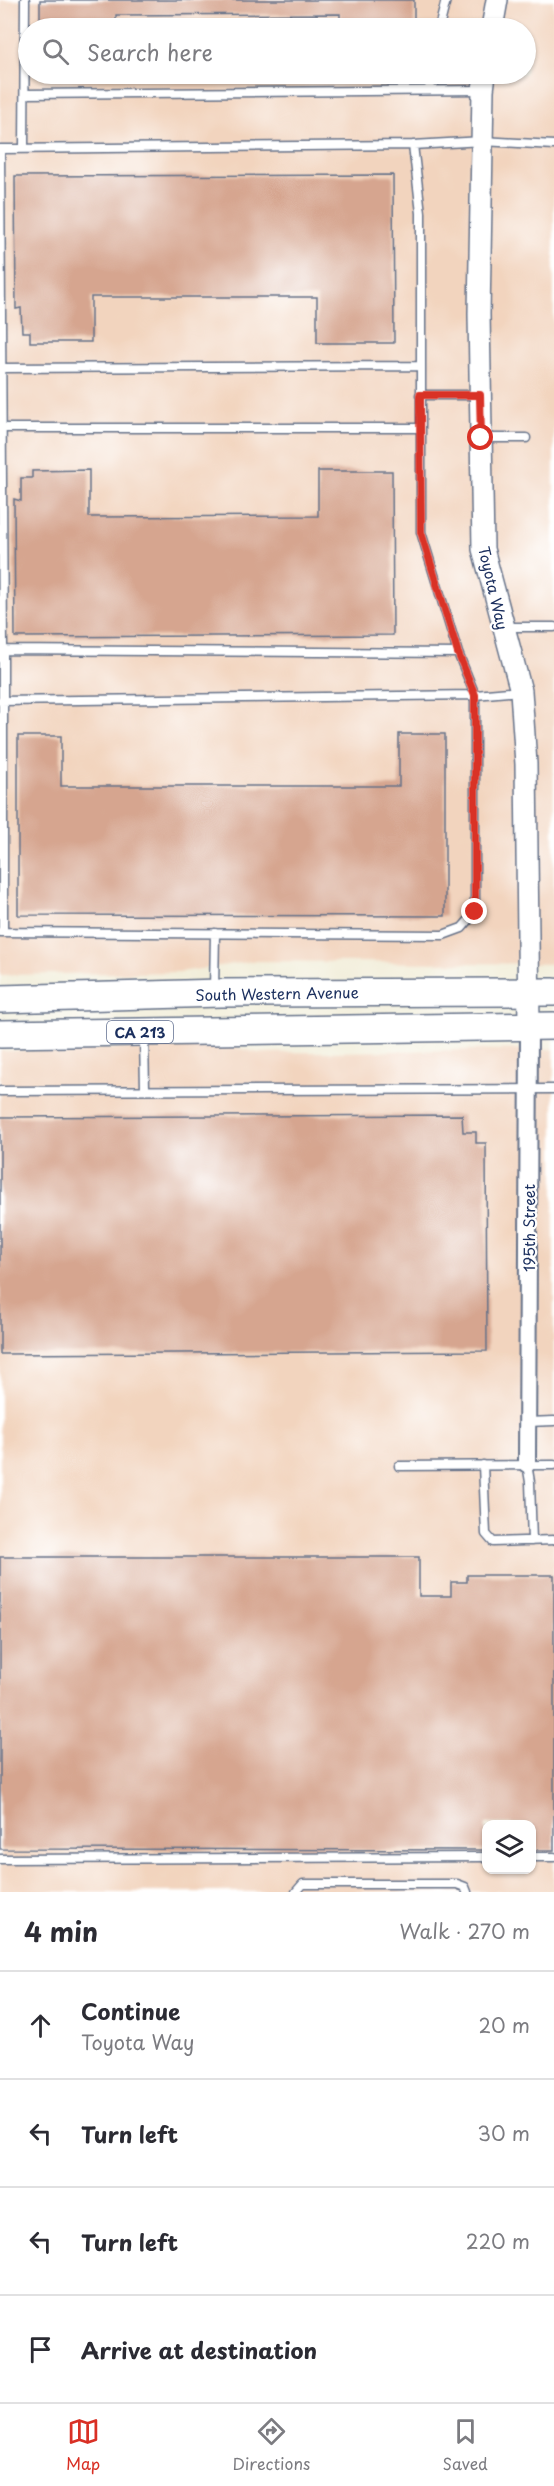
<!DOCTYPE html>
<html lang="en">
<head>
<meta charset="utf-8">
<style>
  :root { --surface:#fff; --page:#f2f2f3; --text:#2b2b33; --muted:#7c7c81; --line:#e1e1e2; --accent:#d93025 }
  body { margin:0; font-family:"Playpen Sans",sans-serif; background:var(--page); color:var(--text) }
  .controls { position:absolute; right:18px; bottom:18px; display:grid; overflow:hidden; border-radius:12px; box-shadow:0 2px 4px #0004 }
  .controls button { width:54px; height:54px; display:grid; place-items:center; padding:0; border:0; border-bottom:2px solid var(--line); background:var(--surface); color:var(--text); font:30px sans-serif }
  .stop { position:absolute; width:18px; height:18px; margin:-14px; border:4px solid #d93025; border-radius:50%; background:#fff }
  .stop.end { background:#d93025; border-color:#fff; box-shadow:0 2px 6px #0008 }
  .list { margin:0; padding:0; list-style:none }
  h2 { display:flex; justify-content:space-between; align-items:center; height:78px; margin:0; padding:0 24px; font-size:26px }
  h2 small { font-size:20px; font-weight:400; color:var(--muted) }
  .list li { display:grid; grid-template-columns:39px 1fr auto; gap:18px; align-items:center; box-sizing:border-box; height:108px; padding:0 24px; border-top:2px solid var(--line) }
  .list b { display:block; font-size:22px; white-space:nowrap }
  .list p { margin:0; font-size:20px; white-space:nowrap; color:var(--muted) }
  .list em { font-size:20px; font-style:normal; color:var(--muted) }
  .icon { flex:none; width:33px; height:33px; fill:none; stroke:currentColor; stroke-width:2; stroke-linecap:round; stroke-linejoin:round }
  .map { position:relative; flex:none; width:554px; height:1892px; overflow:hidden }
  .search { position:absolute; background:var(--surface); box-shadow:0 2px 4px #0004; left:18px; right:18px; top:18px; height:66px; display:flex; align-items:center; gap:15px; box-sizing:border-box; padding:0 21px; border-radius:33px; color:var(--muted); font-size:22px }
  .sheet { height:510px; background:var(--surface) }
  nav { display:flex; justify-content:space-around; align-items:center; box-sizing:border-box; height:84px; border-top:2px solid var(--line); background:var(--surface); font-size:16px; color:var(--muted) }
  nav a { display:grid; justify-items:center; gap:3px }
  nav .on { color:var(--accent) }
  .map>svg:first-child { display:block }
  .built { fill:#f2d4be; fill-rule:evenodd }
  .building { fill:#d6a58f }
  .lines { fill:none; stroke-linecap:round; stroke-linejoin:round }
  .service-casing { stroke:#667289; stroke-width:11 }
  .minor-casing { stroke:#667289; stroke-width:20 }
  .tertiary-casing { stroke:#667289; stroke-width:24 }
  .primary-casing { stroke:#667289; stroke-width:30 }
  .service { stroke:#fff; stroke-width:8 }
  .minor { stroke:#fff; stroke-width:16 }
  .tertiary { stroke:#fff; stroke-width:21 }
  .primary { stroke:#fff; stroke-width:27 }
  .route { stroke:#d93025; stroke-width:8 }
  .labels { text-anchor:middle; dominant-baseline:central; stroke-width:4.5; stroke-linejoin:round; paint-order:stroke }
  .shield { fill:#fff; stroke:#5f6d8e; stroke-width:1.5 }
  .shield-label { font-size:14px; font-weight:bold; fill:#1b2f5e }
  .street-label { font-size:15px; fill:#1b2f5e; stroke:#fff }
</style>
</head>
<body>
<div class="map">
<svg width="554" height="1892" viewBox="0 0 554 1892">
  <rect width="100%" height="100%" fill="#fff"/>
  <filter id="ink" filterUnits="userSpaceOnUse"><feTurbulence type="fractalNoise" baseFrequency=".0167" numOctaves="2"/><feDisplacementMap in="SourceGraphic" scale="12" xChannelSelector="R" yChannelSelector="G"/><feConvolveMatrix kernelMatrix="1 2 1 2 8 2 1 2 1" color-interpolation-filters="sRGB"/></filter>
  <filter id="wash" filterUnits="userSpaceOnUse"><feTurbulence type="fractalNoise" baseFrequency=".008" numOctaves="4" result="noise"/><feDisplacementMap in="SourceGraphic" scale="24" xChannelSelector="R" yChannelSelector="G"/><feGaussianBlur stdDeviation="1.35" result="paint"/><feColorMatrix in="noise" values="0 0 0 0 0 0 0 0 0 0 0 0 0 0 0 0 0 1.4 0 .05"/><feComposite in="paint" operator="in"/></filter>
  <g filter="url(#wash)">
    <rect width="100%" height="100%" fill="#f2eeda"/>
    <path class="built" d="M0,0H554V964L253,961L180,972L0,975ZM28,28H526V74H28Z
      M229,1046L259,1053L554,1049V1892H0V1051ZM486,1824H532V1870H486Z"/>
    <g id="blocks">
      <path class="building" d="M40,0H414V28H340V14L116,15V28H40Z
        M393,175L394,343H317V297H91V342H30V332H22L21,308L16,309L15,176Z
        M89,470V517L318,516V471H392L393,635L15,637L14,499L21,501V478H32V471Z
        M399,734H445V916L18,915V736H61V786H399Z
        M462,1115L463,1132H476V1143H486L487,1351L0,1354V1117Z
        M0,1557H419V1596H451V1582H467V1575H554V1850H531V1824H486V1850L0,1849Z"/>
    </g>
  </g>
  <g filter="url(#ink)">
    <use href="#blocks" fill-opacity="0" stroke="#667289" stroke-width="1.5"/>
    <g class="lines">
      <g class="service-casing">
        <path id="service" d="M439,28L446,0
          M429,90L431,74
          M25,94L483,90
          M24,148L25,0
          M0,149L3,650L458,653L421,532V213L413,145
          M0,149L413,145L483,141L554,145
          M1,368L420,366
          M420,395H480
          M1,428H420
          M482,438H526
          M506,627H554
          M3,650V932
          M0,701L475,695L520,691
          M0,932L443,935L462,928L475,913V695L458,653
          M214,990L215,933
          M144,1035L145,1089
          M0,1091L554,1089
          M527,1422L554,1421
          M527,1464L530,1482L532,1541
          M483,1465L486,1534L493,1542L554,1540
          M399,1466L554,1465
          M532,1857H554
          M0,1859L486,1857
          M296,1892L303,1884H457L465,1887L467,1892"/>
      </g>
      <g class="minor-casing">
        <path id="minor" d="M527,1464L529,1026"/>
      </g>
      <g class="tertiary-casing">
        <path id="tertiary" d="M492,28L497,0
          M485,74L483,90L479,314L483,549L521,691L526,764L529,1026"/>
      </g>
      <g class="primary-casing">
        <path id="primary" d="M0,999L221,993L554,992
          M0,1034L554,1026"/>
      </g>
      <use href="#service" class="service"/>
      <use href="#minor" class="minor"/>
      <use href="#tertiary" class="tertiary"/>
      <use href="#primary" class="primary"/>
    </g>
  </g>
  <g class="lines" filter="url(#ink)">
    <path class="route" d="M475,912V695L458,653L421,532L420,395H480L481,438"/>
  </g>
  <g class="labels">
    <rect class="shield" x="107" y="1021" width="66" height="22" rx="4.5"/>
    <g class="shield-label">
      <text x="140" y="1032">CA 213</text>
    </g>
    <g class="street-label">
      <text transform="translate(494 588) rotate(77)">Toyota Way</text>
      <text transform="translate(277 993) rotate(-1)">South Western Avenue</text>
      <text transform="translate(528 1228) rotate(-90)">195th Street</text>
    </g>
  </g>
</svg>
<div class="controls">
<button><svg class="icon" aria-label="layers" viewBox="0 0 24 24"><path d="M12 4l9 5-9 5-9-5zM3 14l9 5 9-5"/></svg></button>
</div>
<div class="stop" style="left:481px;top:438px"></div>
<div class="stop end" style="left:475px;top:912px"></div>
<div class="search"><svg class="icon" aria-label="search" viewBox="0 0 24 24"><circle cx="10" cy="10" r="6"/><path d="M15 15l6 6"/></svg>Search here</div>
</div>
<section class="sheet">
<h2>4 min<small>Walk · 270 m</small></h2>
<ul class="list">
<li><svg class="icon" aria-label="ahead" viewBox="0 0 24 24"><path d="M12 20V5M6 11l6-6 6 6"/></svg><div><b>Continue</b><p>Toyota Way</p></div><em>20 m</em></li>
<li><svg class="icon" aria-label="left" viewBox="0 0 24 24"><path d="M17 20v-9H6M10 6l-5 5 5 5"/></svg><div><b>Turn left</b></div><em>30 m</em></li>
<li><svg class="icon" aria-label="left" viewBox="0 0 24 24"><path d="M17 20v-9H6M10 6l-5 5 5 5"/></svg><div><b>Turn left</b></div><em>220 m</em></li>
<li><svg class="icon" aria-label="arrive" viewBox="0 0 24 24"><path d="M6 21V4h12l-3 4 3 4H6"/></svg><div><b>Arrive at destination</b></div></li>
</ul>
</section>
<nav>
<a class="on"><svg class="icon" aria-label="map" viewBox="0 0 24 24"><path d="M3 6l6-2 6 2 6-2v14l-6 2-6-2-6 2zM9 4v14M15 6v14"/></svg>Map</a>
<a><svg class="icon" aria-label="directions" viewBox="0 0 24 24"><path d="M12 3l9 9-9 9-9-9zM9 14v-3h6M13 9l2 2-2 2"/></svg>Directions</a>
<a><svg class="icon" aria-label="saved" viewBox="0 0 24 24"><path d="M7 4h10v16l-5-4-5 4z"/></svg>Saved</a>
</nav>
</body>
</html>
